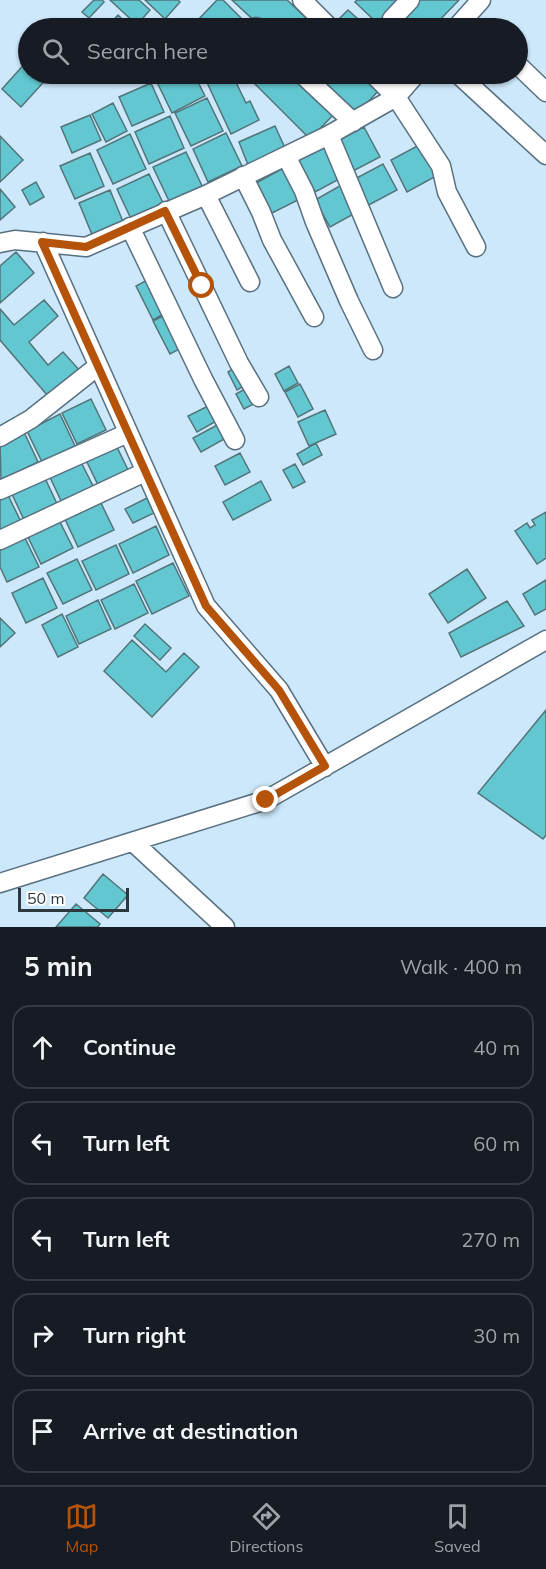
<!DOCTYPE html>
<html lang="en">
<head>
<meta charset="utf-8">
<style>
  :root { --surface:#171b24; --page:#242831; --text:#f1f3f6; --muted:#9ea1a6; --line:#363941; --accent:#b45309 }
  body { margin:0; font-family:Mulish,sans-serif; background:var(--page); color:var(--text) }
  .scale { position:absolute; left:18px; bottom:15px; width:111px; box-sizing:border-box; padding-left:6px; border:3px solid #2c373e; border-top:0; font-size:16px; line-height:21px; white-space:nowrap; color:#2c373e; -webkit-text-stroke:4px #fff; paint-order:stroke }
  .stop { position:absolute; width:18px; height:18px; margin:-14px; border:4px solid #b45309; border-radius:50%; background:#fff }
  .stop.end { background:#b45309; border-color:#fff; box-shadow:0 2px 6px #0008 }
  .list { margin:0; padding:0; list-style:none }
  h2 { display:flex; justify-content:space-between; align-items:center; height:78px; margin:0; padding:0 24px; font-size:26px }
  h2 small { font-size:20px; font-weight:400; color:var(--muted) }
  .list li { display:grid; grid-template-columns:39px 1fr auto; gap:18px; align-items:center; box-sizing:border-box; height:84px; margin:0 12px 12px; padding:0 12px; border:2px solid var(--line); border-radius:18px }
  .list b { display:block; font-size:22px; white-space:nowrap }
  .list em { font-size:20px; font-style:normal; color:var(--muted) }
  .icon { flex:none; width:33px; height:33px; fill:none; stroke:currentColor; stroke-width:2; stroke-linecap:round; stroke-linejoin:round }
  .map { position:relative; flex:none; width:546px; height:927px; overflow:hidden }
  .search { position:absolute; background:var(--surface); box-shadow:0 2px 4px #0004; left:18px; right:18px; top:18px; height:66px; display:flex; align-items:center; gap:15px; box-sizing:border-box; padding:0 21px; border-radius:33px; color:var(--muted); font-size:22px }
  .sheet { height:558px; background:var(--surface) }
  nav { display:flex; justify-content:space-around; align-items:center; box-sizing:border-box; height:84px; border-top:2px solid var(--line); background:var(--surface); font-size:16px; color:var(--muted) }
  nav a { display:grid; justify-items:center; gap:3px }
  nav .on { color:var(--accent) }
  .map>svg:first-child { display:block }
  .building { fill:#62c7d0; stroke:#537478; stroke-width:1.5 }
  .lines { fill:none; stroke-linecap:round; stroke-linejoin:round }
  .minor-casing { stroke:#587080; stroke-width:21 }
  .minor { stroke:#fff; stroke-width:18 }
  .route { stroke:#b45309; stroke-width:8 }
</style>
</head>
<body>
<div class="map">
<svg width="546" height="927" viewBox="0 0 546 927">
  <rect width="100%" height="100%" fill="#cce8fa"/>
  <path class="building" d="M94,0H102L104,2L89,18L82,12Z
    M110,0H139L150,10L137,25Z
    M145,0H178L180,2L165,19Z
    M217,0H223L251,28H200L195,23Z
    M232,0H287L317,28H262Z
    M357,0H397L398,1L377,23L355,2Z
    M420,0H459L432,28H394Z
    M348,10L368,28H345L337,21Z
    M118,15L125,22L119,28H106Z
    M28,60V74H51L21,107L2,89Z
    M169,74H194L205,96L172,113L156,80Z
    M208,74H232L246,103L250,101L259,120L231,134L204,76Z
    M245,74H296L335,113L310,139Z
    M309,74H364L380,89L354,117Z
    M151,83L164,112L132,126L119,97Z
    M207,98L223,131L191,146L175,113Z
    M113,103L127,131L106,142L92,114Z
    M90,115L101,140L72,153L61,127Z
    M170,116L184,148L149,164L135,132Z
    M275,126L285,148L248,165L239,142Z
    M364,127L380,157L353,171L337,141Z
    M226,133L242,166L208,182L193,149Z
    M130,134L146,169L113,184L97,150Z
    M0,136L23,160L0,182Z
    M421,144L438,175L407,192L391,160Z
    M326,145L343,177L315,192L298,160Z
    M186,152L203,188L170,203L153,167Z
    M90,153L104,186L75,199L60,166Z
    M383,164L397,190L365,207L351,181Z
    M287,166L304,197L272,213L256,183Z
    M149,174L164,205L132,221L117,189Z
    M36,182L44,197L30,205L22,190Z
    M345,183L359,211L330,227L315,200Z
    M0,189L15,207L0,220Z
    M110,190L124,224L93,237L79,203Z
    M16,252L34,273L0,303V266Z
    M149,279L167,312L153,320L136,286Z
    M44,300L58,316L29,342L48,365L63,352L82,373L48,396L0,340V309L14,325Z
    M167,314L185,346L170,354L153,321Z
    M239,365L249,383L237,390L228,372Z
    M289,366L298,383L284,391L275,374Z
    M300,384L313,409L298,417L285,392Z
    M250,386L259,401L244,409L236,394Z
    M91,399L106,430L77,444L62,413Z
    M212,404L220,419L197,432L188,416Z
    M325,410L336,434L309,446L298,422Z
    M60,414L75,446L42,462L27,431Z
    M219,424L226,438L201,452L193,438Z
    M23,430L38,462L1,481L0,442Z
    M115,443L129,472L99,487L85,458Z
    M316,443L322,455L303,465L297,454Z
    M240,453L250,472L225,485L215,466Z
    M80,460L95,490L63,505L49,475Z
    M295,464L305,482L293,488L283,470Z
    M44,476L58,506L25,522L11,492Z
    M261,481L271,500L233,520L223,502Z
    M7,493L22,524L0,535V496Z
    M147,498L154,513L133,523L125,509Z
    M100,501L114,530L78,547L65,519Z
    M546,512V558L537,564L515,531L527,523L530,528L535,525L532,520Z
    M59,520L73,548L41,564L27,535Z
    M156,526L169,555L133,573L119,544Z
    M24,536L39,567L7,582L0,567V547Z
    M116,545L129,574L96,590L82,561Z
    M77,559L92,590L63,604L47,573Z
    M173,563L189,596L152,614L136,581Z
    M467,569L486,598L448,623L429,594Z
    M43,578L57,608L26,623L12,593Z
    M546,580V609L535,615L523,594Z
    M134,584L148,613L115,629L101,600Z
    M98,600L111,629L79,644L66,616Z
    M507,601L524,626L461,657L449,633Z
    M62,614L78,647L58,657L42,625Z
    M0,618L15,633L0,647Z
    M145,624L171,648L160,660L134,636Z
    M132,640L166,672L184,653L199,667L152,717L104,671Z
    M546,710V835L543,839L478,793Z
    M103,874L128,895L108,918L84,898Z
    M76,904L100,924L98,927H56Z"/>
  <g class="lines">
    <g class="minor-casing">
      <path id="minor" d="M302,0L330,28
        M392,19L410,0
        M256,27L257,28
        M456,28L481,0
        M518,65L546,92
        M302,74L353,122
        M373,74L396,97L441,166L447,192L476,247
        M458,74L546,155
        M329,135L393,288
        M286,156L304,191L315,222L349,301L373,350
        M243,176L261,212L272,240L314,317
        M206,195L250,282
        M166,211L239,363L259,397
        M130,227L203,379L235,440
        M43,242L206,606L279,690L325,767
        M0,243L15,240L86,247L206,195L329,135L396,97L416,74
        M0,437L31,419L98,366
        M0,490L128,433
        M0,540L145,472
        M133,842L225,927
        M0,883L266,800L546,640"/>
    </g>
    <use href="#minor" class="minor"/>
  </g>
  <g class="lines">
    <path class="route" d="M202,286L165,211L86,247L42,242L206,606L279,690L325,766L266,800"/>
  </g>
</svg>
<div class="scale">50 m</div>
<div class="stop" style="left:202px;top:286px"></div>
<div class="stop end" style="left:266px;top:800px"></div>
<div class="search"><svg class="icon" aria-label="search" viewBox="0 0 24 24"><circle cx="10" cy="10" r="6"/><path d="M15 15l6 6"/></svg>Search here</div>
</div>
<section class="sheet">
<h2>5 min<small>Walk · 400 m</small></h2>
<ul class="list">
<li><svg class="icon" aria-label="ahead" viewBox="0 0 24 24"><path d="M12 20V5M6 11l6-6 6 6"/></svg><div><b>Continue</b></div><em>40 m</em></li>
<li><svg class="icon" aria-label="left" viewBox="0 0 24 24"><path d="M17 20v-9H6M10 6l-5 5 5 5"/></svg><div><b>Turn left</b></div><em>60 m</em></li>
<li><svg class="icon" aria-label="left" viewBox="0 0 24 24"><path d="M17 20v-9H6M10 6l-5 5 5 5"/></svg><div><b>Turn left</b></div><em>270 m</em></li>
<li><svg class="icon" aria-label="right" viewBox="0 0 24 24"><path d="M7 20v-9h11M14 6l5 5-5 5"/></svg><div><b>Turn right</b></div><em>30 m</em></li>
<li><svg class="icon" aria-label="arrive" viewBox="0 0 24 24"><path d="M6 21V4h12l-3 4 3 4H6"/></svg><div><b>Arrive at destination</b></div></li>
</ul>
</section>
<nav>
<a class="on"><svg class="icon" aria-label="map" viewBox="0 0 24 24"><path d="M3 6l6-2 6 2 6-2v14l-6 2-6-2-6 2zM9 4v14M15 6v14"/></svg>Map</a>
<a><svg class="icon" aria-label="directions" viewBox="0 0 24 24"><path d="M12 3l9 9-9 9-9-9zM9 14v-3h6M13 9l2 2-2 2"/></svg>Directions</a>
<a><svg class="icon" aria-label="saved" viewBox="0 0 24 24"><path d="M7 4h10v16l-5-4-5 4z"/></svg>Saved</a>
</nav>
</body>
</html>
